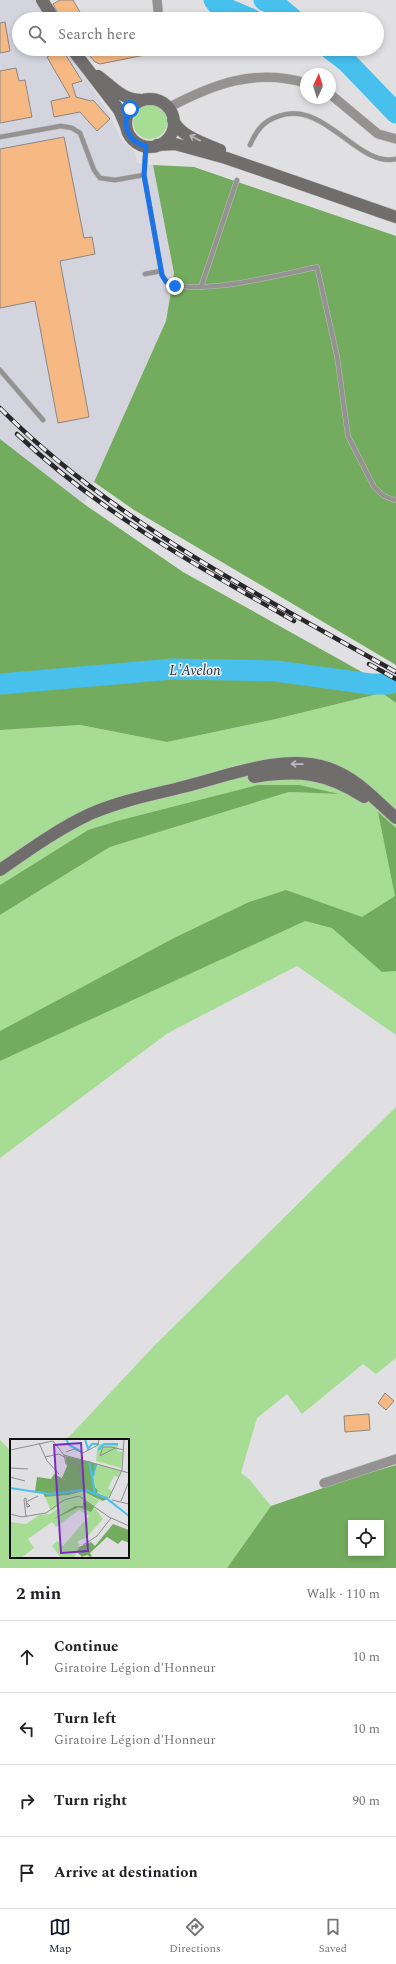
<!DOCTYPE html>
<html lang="en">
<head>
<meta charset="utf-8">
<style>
  :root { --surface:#fff; --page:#f6f6f6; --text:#202124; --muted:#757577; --line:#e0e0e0; --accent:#111827 }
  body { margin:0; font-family:Spectral,serif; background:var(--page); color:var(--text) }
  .controls { position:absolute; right:12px; bottom:12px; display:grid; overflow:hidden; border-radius:0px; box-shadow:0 2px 6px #0003 }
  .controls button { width:36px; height:36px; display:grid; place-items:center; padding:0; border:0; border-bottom:1px solid var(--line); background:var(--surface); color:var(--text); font:20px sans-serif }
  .compass { position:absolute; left:300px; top:68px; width:36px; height:36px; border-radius:50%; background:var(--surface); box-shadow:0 2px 6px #0003; rotate:4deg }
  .stop { position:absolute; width:12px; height:12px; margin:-9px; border:3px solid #1a73e8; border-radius:50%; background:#fff }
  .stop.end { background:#1a73e8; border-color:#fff; box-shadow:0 1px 4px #0008 }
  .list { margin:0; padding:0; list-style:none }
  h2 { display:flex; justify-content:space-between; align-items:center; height:52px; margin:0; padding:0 16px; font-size:17px }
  h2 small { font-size:13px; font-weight:400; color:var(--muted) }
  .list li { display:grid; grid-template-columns:26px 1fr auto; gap:12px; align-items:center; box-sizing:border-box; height:72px; padding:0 16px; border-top:1px solid var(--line) }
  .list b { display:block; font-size:15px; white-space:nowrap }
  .list p { margin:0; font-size:13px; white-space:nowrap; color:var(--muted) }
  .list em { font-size:13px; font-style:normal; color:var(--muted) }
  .icon { flex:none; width:22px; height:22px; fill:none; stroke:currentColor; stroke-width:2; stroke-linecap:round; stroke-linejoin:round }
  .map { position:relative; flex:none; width:396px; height:1568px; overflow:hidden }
  .search { position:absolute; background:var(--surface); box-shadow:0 2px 6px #0003; left:12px; right:12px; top:12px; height:44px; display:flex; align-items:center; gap:10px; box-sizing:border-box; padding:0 14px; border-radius:22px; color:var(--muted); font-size:15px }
  .sheet { height:340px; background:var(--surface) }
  nav { display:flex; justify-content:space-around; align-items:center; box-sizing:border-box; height:56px; border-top:1px solid var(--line); background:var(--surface); font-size:11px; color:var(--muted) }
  nav a { display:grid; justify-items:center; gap:2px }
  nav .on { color:var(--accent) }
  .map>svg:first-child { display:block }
  .built { fill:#d4d4de }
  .green { fill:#a7dc94 }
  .forest { fill:#74ac5f; fill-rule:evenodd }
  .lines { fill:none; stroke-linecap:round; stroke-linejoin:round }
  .river { stroke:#47c0ed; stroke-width:21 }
  .building { fill:#f6b984; stroke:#898785 }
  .lane-casing { stroke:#bbbbbc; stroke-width:5.5 }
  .street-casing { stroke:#bbbbbc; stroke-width:10 }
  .secondary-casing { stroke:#bbbbbc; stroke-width:13 }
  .lane { stroke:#949392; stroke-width:4.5 }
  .street { stroke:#949392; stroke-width:9 }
  .secondary { stroke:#706e6d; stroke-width:12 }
  .rail-casing { stroke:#282829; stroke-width:4.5 }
  .rail { stroke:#ededf0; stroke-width:3; stroke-dasharray:9; stroke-linecap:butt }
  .oneway { stroke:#bbbabc }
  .route { stroke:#1a73e8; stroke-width:5 }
  .labels { text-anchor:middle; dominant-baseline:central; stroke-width:3; stroke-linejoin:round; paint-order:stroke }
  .water-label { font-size:14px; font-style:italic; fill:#1d313a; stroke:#ededf0 }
  .inset-river { fill:none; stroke:#47c0ed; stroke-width:2 }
  .inset-road { fill:none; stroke:#8d8d8e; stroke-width:1 }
  .view { fill:#7b2cbf; fill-opacity:0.15; stroke:#7b2cbf; stroke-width:2 }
  .inset-edge { fill:none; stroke:#101011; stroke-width:2 }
</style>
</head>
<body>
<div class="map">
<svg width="396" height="1568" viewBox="0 0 396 1568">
  <rect width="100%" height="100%" fill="#e0e0e2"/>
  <path class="built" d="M0,0H36L48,19H19V49H66L108,112L121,139L135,152L137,163L153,165L174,273L166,321L84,504L0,439Z"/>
  <path class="green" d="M133 122a17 17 0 1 1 34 0a17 17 0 1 1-34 0Z
    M382,693L396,703V1035L297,966L168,1033L0,1158V915L110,847L289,792L336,794L300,785L88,830L0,885V730L80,725L167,742L276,719Z
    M396,1107V1358L376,1374L363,1364L302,1414L287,1394L257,1418L241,1473L250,1480L271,1506L227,1568H0V1440L11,1451V1557H128V1440H66L154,1346Z"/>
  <path class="forest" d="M153,165L194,167L396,236V665L134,510L94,482L166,321L174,273Z
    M0,439L84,504L183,572L396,691V703L382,693L276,719L167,742L80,725L0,730Z
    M258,785H300L339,794L289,792L110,847L0,915V885L88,830L117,821Z
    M378,812L396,828V971L382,972L332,928L305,921L0,1061V1031L174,938L249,902L286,890L362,917L395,896Z
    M396,1465V1568H227L271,1506L358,1476ZM351,1523H381V1553H351Z"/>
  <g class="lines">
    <path class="river" d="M214,0L218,5L251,19
      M264,0L280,8L293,19
      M330,49L347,62L396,113
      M0,684L173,669L276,671L370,684H389"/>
  </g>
  <path class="building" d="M60,0H73L84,19H61L53,4Z
    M5,22L10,51L0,53V23Z
    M60,49H62L82,81L72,84L76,97L91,101L93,100L110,119L97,131L80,112L54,117L51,101L70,97L47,57Z
    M84,49H155V53L100,64L95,62Z
    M16,68L19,81L25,80L32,117L0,123V71Z
    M64,137L84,238L92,237L95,254L60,261L89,417L58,423L35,301L0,308V149Z
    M385,1393L394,1401L386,1410L378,1403Z
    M369,1414L370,1430L345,1432L344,1416Z"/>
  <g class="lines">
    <g class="lane-casing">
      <path id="lane" d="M0,137L61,126L72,128L80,133L94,170L100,178L115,180L144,175
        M250,145C256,131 263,121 279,116C325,100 358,168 396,159
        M146,146L144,175L162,275C174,304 291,272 317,267L337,356L348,436L374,487L384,496L394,500
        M145,274L161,271
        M201,287L237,180
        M0,370L43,420"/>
    </g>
    <g class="street-casing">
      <path id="street" d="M157,0L158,10
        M330,94L378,134L396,139
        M168,108C213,84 255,68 306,83
        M324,1483L396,1459"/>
    </g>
    <g class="secondary-casing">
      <path id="secondary" d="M42,0L54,19
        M72,49L119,110L126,126
        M98,76C113,87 123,101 143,100
        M126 123a24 24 0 1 1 48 0a24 24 0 1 1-48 0Z
        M173,120C181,137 204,143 220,150
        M157,145L175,144L226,158L396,217
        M254,777C299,770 326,772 364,797
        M0,870C29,850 58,829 90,814C120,801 151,795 183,787C228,776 282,753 328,768C357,778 374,799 396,818"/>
    </g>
    <use href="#lane" class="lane"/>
    <use href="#street" class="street"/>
    <use href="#secondary" class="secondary"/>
    <g class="rail-casing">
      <path id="rail" d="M0,408C113,522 258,594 396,672
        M17,434C99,512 197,566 294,621
        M369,664L396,679"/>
    </g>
    <use href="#rail" class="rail"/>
  </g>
  <defs><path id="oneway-shaft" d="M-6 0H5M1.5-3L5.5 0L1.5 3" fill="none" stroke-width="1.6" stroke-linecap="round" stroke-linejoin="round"/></defs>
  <g class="oneway">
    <use href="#oneway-shaft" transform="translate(195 138) rotate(-153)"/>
    <use href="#oneway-shaft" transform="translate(297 764) rotate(-179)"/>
  </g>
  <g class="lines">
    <path class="route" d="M130,109C121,125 128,142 146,146L144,175L162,275L166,282L175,286"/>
  </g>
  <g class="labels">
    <g class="water-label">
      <text x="195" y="670">L'Avelon</text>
    </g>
  </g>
  <g transform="translate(10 1439)">
    <rect width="119" height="119" fill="#e0e0e2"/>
    <path d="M88,5H108L107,12L113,13L111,29L86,22ZM87,25L111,32L108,38L104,37L98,49L102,52L99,59L87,53L88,51L84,48L83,38ZM73,52L89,62L84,68L93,80L76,99L68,102L69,108L64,119H51L42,107L47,102L53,107L79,77L69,71L46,88L42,83L18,100L24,109L11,119H0V83L16,85L29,76L40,75L55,64L41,72L35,58L59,56Z" fill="#a7dc94"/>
    <path d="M55,17L87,25L83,38L84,48L88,51L87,54L99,59L93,62L52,39L57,27ZM44,35L80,54L93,63L73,52L59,56L35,58L32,53L25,52L27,38L41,40ZM73,60L84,68L81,73L69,68L42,81L65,67H73ZM103,85L119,91V104L112,101L108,105L97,98L80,114L82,117L80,118L77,116L72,118L67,113L69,108L81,103L85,107Z" fill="#74ac5f"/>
    <path class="inset-river" d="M56,0L59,6L72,13M75,0L78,10L82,5H88M88,11L94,5H108M79,22L85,54M83,37L86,25M0,49L40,55L74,51M76,51L96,59L119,77"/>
    <path class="inset-road" d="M43,2L54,16L119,34M29,4L37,22L49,35M105,9L90,17L93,8H101L114,11M0,11L43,2M56,13L64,10L73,14L88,6L89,0M54,16L56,25L67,23L73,39M35,18L49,15L54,18M0,29L18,30M0,38L15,42M99,59L112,31L114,0M102,61L119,65M111,62L119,42M16,63L28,57M0,75L12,78L36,74L54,61L69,57L99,78L119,87M16,78L14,60L16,59L17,68L20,67L17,64M73,106L87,97L101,79"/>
    <path class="view" d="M71,4L78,112L51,114L44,6Z"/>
    <rect width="119" height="119" class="inset-edge"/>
  </g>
</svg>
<div class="controls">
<button><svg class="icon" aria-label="locate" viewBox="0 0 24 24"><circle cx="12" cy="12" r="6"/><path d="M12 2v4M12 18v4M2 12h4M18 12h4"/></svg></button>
</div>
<svg class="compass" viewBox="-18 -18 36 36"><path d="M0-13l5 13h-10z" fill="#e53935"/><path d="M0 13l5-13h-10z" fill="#757577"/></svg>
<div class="stop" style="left:130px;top:109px"></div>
<div class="stop end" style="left:175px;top:286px"></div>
<div class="search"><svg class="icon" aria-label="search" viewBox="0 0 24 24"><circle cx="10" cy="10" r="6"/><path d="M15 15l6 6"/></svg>Search here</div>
</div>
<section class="sheet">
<h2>2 min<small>Walk · 110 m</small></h2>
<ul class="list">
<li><svg class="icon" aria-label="ahead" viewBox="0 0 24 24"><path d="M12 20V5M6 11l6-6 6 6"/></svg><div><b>Continue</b><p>Giratoire Légion d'Honneur</p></div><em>10 m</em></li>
<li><svg class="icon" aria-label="left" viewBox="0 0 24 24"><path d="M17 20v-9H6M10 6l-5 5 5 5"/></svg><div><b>Turn left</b><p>Giratoire Légion d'Honneur</p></div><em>10 m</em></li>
<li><svg class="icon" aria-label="right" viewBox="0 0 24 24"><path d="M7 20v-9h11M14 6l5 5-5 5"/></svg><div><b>Turn right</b></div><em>90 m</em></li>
<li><svg class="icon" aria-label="arrive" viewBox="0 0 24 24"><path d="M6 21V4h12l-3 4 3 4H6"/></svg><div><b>Arrive at destination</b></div></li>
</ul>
</section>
<nav>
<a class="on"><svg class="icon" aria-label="map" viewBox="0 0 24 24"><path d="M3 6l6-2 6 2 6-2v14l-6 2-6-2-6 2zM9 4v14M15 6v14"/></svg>Map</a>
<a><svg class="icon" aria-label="directions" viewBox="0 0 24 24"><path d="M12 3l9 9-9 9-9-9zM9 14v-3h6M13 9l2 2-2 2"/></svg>Directions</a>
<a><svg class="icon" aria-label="saved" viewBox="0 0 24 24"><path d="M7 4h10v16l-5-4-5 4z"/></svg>Saved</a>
</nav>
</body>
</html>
